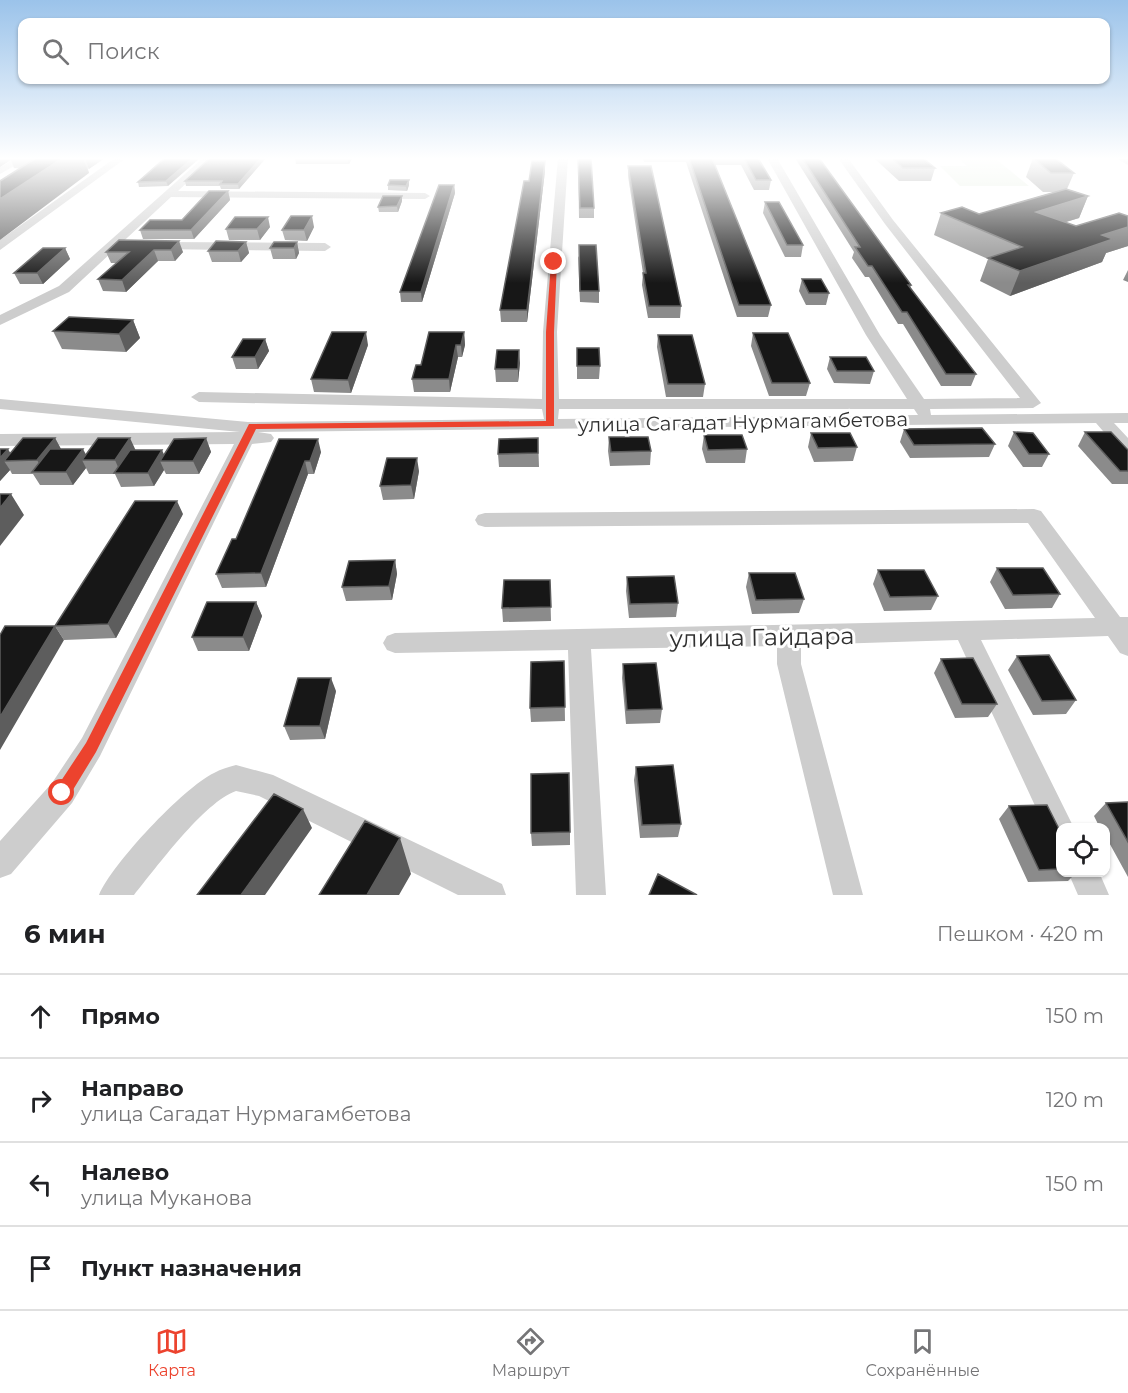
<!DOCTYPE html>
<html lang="ru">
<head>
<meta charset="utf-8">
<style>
  :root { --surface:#fff; --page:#f2f2f2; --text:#202124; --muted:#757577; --line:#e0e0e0; --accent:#ec432e }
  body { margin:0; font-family:Montserrat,sans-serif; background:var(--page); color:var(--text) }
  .controls { position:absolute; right:18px; bottom:18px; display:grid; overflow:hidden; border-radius:12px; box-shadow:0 2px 4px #0004 }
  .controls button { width:54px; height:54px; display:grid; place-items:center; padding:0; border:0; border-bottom:2px solid var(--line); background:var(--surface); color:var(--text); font:30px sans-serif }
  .stop { position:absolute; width:18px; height:18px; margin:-14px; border:4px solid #ec432e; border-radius:50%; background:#fff }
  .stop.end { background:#ec432e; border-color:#fff; box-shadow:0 2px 6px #0008 }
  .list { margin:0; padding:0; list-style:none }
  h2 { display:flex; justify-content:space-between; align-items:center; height:78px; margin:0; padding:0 24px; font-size:26px }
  h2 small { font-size:20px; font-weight:400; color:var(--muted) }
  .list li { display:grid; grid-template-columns:39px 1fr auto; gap:18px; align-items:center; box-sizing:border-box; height:84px; padding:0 24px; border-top:2px solid var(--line) }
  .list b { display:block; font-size:22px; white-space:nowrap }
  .list p { margin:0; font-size:20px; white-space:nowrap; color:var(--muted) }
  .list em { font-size:20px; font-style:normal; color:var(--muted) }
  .icon { flex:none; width:33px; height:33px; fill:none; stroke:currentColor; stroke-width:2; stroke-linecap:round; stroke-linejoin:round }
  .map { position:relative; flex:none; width:1128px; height:895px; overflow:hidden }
  .search { position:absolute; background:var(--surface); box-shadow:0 2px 4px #0004; left:18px; right:18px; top:18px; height:66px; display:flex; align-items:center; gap:15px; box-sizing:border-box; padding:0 21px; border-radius:12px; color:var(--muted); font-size:22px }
  .sheet { height:414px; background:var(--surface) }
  nav { display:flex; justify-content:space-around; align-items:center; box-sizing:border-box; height:84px; border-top:2px solid var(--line); background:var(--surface); font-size:16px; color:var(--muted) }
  nav a { display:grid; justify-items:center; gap:3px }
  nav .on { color:var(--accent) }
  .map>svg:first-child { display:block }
  .green { fill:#e3edde }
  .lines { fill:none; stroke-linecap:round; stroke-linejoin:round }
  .street { fill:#cdcdcd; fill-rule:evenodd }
  .secondary { fill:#bababa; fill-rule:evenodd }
  .wall { fill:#8b8b8b }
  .shaded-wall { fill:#5d5d5d }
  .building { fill:#171717; stroke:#5d5d5d; stroke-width:1.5 }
  .route { fill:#ec432e }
  .labels { text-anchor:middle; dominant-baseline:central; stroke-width:6; stroke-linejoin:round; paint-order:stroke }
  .street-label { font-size:20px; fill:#303030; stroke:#fff }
  .near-street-label { font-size:24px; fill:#303030; stroke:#fff }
</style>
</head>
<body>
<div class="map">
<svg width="1128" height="895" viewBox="0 0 1128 895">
  <rect width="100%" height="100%" fill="#fff"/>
  <path class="green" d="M960,160H997L1029,186H960L940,166H967Z"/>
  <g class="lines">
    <path class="street" d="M17,158H28L0,174V167Z
      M115,158H126L0,250V240Z
      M203,158H213L178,191L425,193L430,196L425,199L171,197L69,292L0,325V315L59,286Z
      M558,158H568L557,332L559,399H907L866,335L767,158H777L880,335L924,399L1020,398L885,224L838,158H848L893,220L1041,403L1033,408L930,409L931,415L1128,413V423H1114L1128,438V455L1122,453L1096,423L258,432L271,434L274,438L271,442L252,444L100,756L72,803L11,874L0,878V841L52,783L82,738L234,444L0,446V434L240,432L0,409V399L248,422L544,419L542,409L199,402L191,397L199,392L542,399L543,332ZM559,409H914L918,415L558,419Z
      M158,242L325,243L331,247L325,251L154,249V243Z
      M1034,509L1041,511L1120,617H1128V656L1120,653L1108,636L981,640L1074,828H1060V842L1050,838L958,640L801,645V664L863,895H833L777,664V646L591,649L606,895H576L568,650L395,653L387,650L383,643L387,636L395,633L1095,618L1028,523L485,527L478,525L475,520L478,515L485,513Z
      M236,765L273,775L502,884L506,895H458L259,796L236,791C204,802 156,868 134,895H99C112,864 183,788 214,773C221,769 229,767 236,765Z
      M1068,872H1099L1109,895H1078Z"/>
    <path class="secondary" d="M1116,158H1128V165Z"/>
  </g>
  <path class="wall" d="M0,158H105L88,169L89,173L14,168L11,160Z
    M165,158L168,186L139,187L138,182Z
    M210,158H266L239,189H221L220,186H186L185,181Z
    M295,158H352L349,164H296Z
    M578,158L594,208V218H579Z
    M643,158H758L771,180L769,190H754L741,165H715L771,305L768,317H737L686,162H644Z
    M795,158H819L911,285L910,289L976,374L971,386H941L903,324H898L869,277H865L852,258L854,252Z
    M876,158H923L935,168L931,181H899L875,159Z
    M1033,158L1074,173L1067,189L1088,196L1079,218L1065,222L1076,226L1128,216V246L1106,253L1102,262L1010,296L980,281L988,259L934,235L941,213L979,214L1054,192H1043L1026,177Z
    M628,166L681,306L680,318H648L642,285L643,273L628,176Z
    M545,171L527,322H501L500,310L529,181Z
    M388,185H409L407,191L388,190Z
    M454,185L455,193L422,302H401L400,292Z
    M228,191L230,200L194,239H143L140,230L182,220Z
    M402,201L398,212H379L378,207Z
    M765,202L803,245L801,257H785L763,213Z
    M270,227L260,240H229L226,229Z
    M314,227L307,241L285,240L282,230Z
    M119,240L183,252L175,261H158L126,292L103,291L98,279L117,263H111L106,252Z
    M246,242L249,253L241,262H212L208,251Z
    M297,242L299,253L296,259H273L270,248Z
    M65,248L70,259L43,284H20L14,273Z
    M578,256L599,291V303L580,302Z
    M1128,270V282L1123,280Z
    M802,279L829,293L826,305H806L799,291Z
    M133,320L140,338L126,352L62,349L53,331Z
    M464,332L465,345L462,357H458L450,392H414L412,379L421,365Z
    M753,333L810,383L806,396H769L751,346Z
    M658,335L705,384L703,397H666L657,347Z
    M265,339L269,351L258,369H236L232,357Z
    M368,345L351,393L314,392L311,379Z
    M577,348L600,366L599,379H577Z
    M830,357L874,371L870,384L834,383L827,369Z
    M520,363L518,382H496L495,369Z
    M904,429L995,444L989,457L910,458L900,442Z
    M1014,432L1049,454L1042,467H1023L1008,446Z
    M1085,432L1128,450V484H1112L1078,446Z
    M811,433L857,447L853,461L814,462L808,447Z
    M704,435L747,449L745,463H706L702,449Z
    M609,437L651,451L650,465L610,466L608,451Z
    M55,438L61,449L86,455L135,450L164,454L206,438L211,452L199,474H166L164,470L154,486L121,487L115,474H89L86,468L73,485H40L33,474H12L10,470L0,481V449L11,453Z
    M538,438L539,467H499L498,454Z
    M279,439L321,452L314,474H308L266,587L222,588L216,574L236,539Z
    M419,471L414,499L383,500L380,486Z
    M183,514L116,638L64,640L55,626Z
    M395,560L397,574L392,600L346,601L342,587Z
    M997,568L1060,594L1052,608L1005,609L990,582Z
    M878,570L938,596L931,610L884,611L873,584Z
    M749,573L804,599L799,613L752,614L746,587Z
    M627,577L678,603L676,617L629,618L626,591Z
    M550,580L551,621L503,622L502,608Z
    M256,602L262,616L249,651H198L192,637Z
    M1017,656L1076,700L1066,714L1033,715L1008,670Z
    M941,659L997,704L988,717L955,718L934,673Z
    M564,661L565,721L531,722L530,708Z
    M623,664L662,709L660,723L626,724L622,678Z
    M336,691L325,739L290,740L284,726Z
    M636,767L681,824L678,837L640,838L634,780Z
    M1128,802V877L1106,837V828H1100L1094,816L1106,803Z
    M1009,806L1060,831V873H1076L1068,881L1028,882L999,819Z
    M570,832V845L532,846L531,833Z"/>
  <path class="shaded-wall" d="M0,158H10L11,160L0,167Z
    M63,158H83L89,173L0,240V199Z
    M85,158H105L89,169Z
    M193,158H200L168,186L166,181Z
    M261,158H266L239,189L238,184Z
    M347,158H352L349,164Z
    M545,161V171L527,322V310Z
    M409,180V185L407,191L406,186Z
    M454,185L455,193L422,302L421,292Z
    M228,191L230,200L194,239L191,230Z
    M402,196V201L398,212L397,206Z
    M1088,196L1079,218L1028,234L1036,212Z
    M312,216L314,227L307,241L304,230Z
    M268,217L270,227L260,240L257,229Z
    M1128,227V246L1106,253L1102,262L1010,296L1020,271L1102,235Z
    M179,241L183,252L175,261L171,250Z
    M246,242L249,253L241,262L238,251Z
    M297,242L299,253L296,259L294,248Z
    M65,248L70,259L43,284L37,273Z
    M154,250L158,261L126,292L122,280Z
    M133,320L140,338L126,352L119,334Z
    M366,332L368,345L351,393L348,380Z
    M464,332L465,345L462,357L461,345Z
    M265,339L269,351L258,369L255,357Z
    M456,345L458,357L450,392L449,379Z
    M519,350L520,363L518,382V369Z
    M55,438L62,451L44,472L37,460Z
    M130,438L136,451L121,474L115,460Z
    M206,438L211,452L199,474L193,461Z
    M318,439L321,452L314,474L310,461Z
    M8,449L15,461H4L10,470L0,481V458Z
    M83,449L89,460H82L86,468L73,485L66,472Z
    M162,450L167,461H160L164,470L154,486L148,473Z
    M417,458L419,471L414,499L411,485Z
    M305,461L308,474L266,587L261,573Z
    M11,494L24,515L0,546V508Z
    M177,501L183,514L116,638L108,624Z
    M395,560L397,574L392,600L389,586Z
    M256,602L262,616L249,651L243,637Z
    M55,626L64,640L0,750V717Z
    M331,678L336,691L325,739L320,726Z
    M303,809L312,828L265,895H241Z
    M400,838L411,874L399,895H367Z"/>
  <path class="building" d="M36,158H63L0,199V181Z
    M165,158H193L166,181L138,182Z
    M210,158H261L238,184H220L222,181H185Z
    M578,158H591L594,208H580Z
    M689,158H712L771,305H739Z
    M744,158H758L771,180H756Z
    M802,158H819L911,285H908L976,374H946L907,312H902L872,266H868L855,247H860Z
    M891,158H923L935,168H903Z
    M1033,158L1056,159L1074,173H1051Z
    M532,161H545L527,310H500L524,181H529Z
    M628,166H651L681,306H649L643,273H646Z
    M390,180H409L406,186L388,185Z
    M439,185H454L421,292H400Z
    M1066,189L1088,196L1036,212L1076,226L1119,213L1128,216V227L1102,235L1113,239L1020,271L988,258L1022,247L941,213L962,207L979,214Z
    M209,191H228L191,230H140L150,220H182Z
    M383,196H402L397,206L378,207Z
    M765,202H779L803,245H787Z
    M291,216H312L304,230H282Z
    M235,217H268L257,229H226Z
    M119,240L179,241L171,250H154L122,280L98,279L129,252H106Z
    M216,241L246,242L238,251H208Z
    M274,242H297L294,248H270Z
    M579,245H596L599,291H580Z
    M43,248H65L37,273H14Z
    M802,279H821L829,293H809Z
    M69,317L133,320L119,334L53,331Z
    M332,332H366L348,380L311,379Z
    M429,332H464L461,345H456L449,379H412L416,365H421Z
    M753,333H788L810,383H772Z
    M658,335H692L705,384H668Z
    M243,339H265L255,357H232Z
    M577,348H599L600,366H577Z
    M497,350H519L518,369H495Z
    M830,357H866L874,371H837Z
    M982,428L995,444L914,445L904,429Z
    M1014,432L1033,433L1049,454H1029Z
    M1085,432H1111L1128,450V471H1120Z
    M811,433H850L857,447L818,448Z
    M704,435H742L747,449L708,450Z
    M609,437H648L651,451L611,452Z
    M23,438H55L37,460L4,461Z
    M98,438H130L115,460H82Z
    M206,438L193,461H160L174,439Z
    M538,438V453L498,454L499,439Z
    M279,439H318L310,461H305L261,573L216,574L232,539H236Z
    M0,449H8L0,458Z
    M50,449H83L66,472H32Z
    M130,450H162L148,473H114Z
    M387,458H417L411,485L380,486Z
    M0,494H11L0,508Z
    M135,501H177L108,624L55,626Z
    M395,560L389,586L342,587L349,561Z
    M997,568H1043L1060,594L1013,595Z
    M878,570H924L938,596L890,597Z
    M749,573H795L804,599L756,600Z
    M674,576L678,603L630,604L627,577Z
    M504,580H550L551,607L502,608Z
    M207,602H256L243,637H192Z
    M5,626H55L0,717V635Z
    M1049,655L1076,700L1042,701L1017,656Z
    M973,658L997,704H962L941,659Z
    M564,661L565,707L530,708L531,662Z
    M656,663L662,709L627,710L623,664Z
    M298,678H331L320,726H284Z
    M673,765L681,824L642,825L636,767Z
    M569,773L570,832L531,833V774Z
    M274,794L303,809L241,895H197Z
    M1128,802V842L1106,803Z
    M1047,805L1060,831V869L1039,870L1009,806Z
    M365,821L400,838L367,895H319Z
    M658,874L697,895H649Z"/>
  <linearGradient id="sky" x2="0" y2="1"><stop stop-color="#9bc3ea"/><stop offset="0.56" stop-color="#fff"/><stop offset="1" stop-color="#fff" stop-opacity="0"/></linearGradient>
  <rect width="1128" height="283" fill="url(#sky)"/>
  <path class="route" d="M554,260L557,262L554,332V426L256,429L96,752L68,798L62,800L57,798L55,793L57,787L86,743L249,424L546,421V332L551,262Z"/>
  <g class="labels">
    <g class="street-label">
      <text transform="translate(743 422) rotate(-1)">улица Сагадат Нурмагамбетова</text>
    </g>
    <g class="near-street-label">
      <text transform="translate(762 637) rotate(-1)">улица Гайдара</text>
    </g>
  </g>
</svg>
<div class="controls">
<button><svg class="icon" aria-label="locate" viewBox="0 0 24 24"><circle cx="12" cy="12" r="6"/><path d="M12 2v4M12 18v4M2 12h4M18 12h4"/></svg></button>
</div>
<div class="stop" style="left:62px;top:793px"></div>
<div class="stop end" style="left:554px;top:262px"></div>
<div class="search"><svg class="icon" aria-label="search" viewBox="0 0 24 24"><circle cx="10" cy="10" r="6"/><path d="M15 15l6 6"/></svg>Поиск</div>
</div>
<section class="sheet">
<h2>6 мин<small>Пешком · 420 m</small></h2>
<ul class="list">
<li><svg class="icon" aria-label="ahead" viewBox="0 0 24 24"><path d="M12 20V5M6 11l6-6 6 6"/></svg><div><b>Прямо</b></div><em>150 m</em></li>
<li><svg class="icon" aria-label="right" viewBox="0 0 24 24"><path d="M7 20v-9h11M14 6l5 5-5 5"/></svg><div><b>Направо</b><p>улица Сагадат Нурмагамбетова</p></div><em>120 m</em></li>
<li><svg class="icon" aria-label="left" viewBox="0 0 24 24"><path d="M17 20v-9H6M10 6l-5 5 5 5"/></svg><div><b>Налево</b><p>улица Муканова</p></div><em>150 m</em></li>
<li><svg class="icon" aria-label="arrive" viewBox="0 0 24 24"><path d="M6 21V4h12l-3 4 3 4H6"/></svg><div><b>Пункт назначения</b></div></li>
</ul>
</section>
<nav>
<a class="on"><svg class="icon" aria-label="map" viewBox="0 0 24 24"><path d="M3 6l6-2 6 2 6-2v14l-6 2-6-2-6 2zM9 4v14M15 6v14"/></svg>Карта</a>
<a><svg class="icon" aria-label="directions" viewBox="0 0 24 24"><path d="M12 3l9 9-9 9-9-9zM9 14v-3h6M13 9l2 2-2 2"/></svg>Маршрут</a>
<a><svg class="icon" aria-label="saved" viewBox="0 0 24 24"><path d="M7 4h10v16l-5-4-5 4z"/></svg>Сохранённые</a>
</nav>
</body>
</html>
